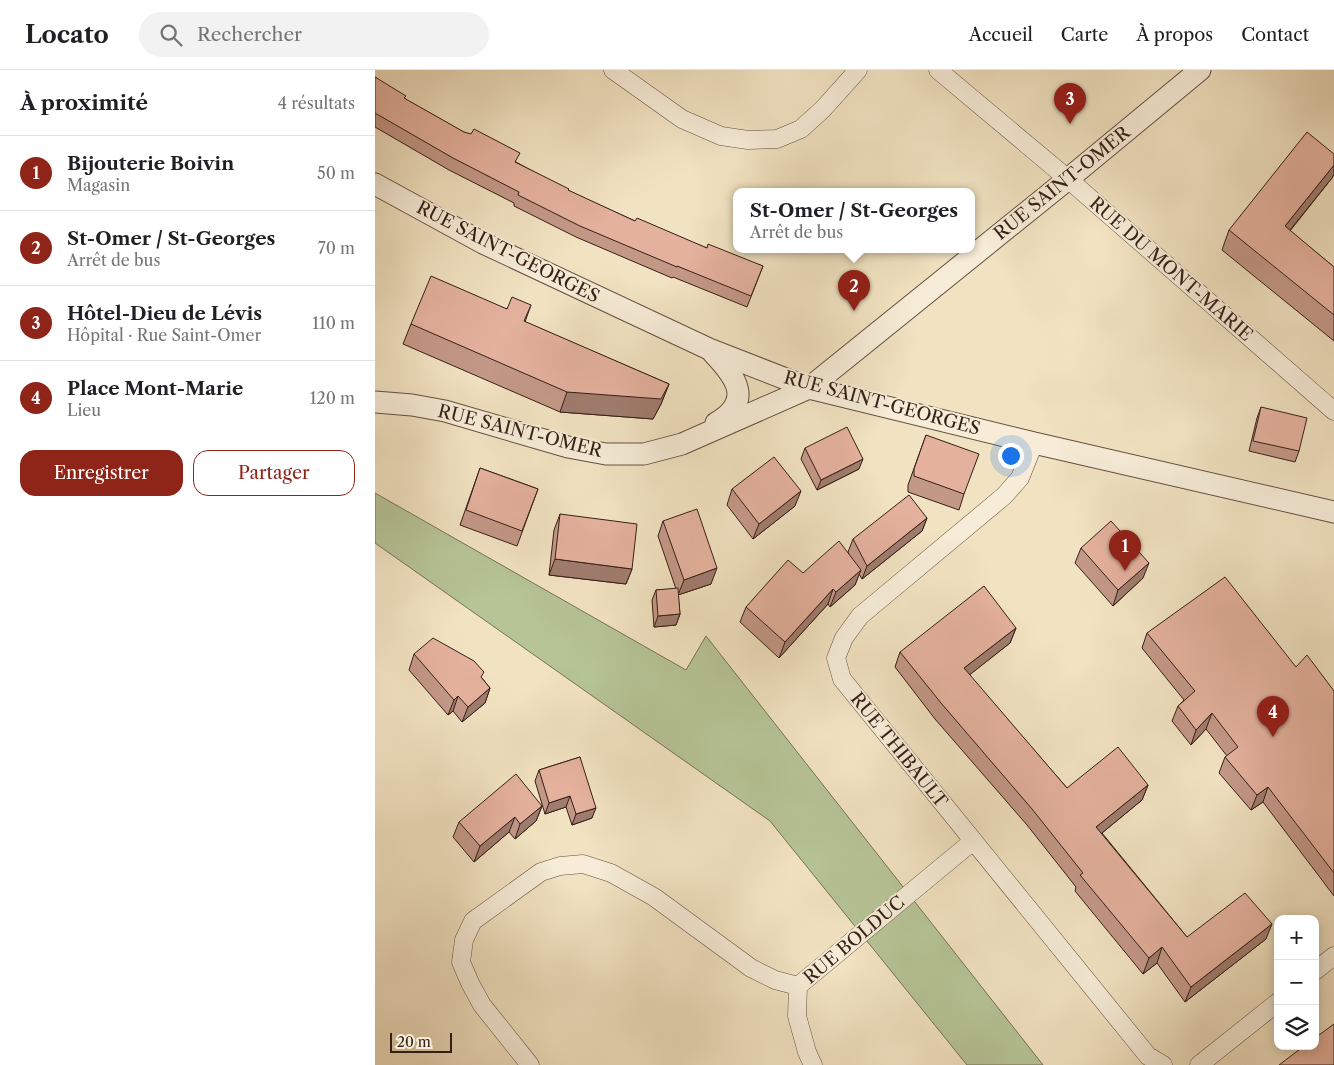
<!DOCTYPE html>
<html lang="fr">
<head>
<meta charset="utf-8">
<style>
  :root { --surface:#fff; --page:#f2f2f2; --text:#202124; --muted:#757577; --line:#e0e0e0; --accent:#8f2418 }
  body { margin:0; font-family:"Libre Caslon Text",serif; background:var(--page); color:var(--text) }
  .controls { position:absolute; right:15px; bottom:15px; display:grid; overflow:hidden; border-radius:10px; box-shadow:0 2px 12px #0003 }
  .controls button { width:45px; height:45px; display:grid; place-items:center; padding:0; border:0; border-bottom:1px solid var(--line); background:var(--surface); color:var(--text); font:25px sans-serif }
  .scale { position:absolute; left:15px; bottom:12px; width:62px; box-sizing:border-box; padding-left:5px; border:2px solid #351f17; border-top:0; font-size:14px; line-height:18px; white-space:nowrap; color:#351f17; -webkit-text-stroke:4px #f6ecd7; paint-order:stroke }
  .you { position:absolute; left:635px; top:385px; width:18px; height:18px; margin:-12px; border:4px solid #fff; border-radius:50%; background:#1a73e8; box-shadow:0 0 0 8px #1a73e833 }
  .badge { display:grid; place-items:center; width:32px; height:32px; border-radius:50%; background:var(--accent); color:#fff; font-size:16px; font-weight:700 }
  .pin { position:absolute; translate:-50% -41px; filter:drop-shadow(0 1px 2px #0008) }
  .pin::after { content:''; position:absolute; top:26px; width:18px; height:15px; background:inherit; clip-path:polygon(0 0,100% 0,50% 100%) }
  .popup { position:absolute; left:358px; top:118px; width:242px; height:65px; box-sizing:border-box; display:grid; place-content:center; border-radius:10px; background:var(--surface); filter:drop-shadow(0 1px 4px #0005); font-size:16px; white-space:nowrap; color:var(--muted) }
  .popup b { font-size:19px; color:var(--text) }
  .popup::after { content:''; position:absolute; left:50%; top:100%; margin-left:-10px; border:10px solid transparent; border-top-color:var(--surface) }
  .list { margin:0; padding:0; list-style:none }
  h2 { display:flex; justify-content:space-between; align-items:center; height:65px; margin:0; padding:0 20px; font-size:21px }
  h2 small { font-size:16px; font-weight:400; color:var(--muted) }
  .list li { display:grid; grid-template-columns:32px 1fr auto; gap:15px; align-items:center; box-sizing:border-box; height:75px; padding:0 20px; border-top:1px solid var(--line) }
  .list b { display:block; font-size:19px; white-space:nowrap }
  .list p { margin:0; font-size:16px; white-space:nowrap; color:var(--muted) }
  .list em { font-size:16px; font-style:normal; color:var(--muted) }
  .actions { display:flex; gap:10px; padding:15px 20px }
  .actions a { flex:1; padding:11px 0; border:1px solid var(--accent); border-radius:15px; text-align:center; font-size:18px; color:var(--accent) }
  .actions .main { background:var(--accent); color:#fff }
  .icon { flex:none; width:28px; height:28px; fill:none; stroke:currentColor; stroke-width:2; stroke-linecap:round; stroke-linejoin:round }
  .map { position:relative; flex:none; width:959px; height:995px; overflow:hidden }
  header { display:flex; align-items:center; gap:30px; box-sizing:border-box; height:70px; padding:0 25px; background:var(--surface); border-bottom:1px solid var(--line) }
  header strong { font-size:24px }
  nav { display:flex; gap:28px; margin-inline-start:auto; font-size:18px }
  .search { width:350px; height:45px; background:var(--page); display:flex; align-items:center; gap:12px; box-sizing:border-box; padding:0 18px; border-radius:28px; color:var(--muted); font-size:19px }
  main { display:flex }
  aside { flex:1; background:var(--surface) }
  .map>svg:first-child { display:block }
  .green { fill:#b6c496; stroke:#767256 }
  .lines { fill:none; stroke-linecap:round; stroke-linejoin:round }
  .minor-casing { stroke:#645042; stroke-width:19 }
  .tertiary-casing { stroke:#645042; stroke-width:23 }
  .minor { stroke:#f6ecd7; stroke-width:18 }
  .tertiary { stroke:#f6ecd7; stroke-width:21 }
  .wall { fill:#c49887; stroke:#351f17 }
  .shaded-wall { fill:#a07c6e; stroke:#351f17 }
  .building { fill:#e4b19d; stroke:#351f17 }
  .labels { text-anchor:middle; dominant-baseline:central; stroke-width:4; stroke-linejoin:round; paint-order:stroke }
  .street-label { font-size:18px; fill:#351f17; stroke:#f6ecd7 }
</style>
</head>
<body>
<header>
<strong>Locato</strong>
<div class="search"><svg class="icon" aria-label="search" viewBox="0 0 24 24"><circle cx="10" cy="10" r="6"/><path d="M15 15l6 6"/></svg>Rechercher</div>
<nav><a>Accueil</a><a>Carte</a><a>À propos</a><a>Contact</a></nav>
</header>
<main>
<aside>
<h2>À proximité<small>4 résultats</small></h2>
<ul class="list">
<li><span class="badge">1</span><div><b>Bijouterie Boivin</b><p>Magasin</p></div><em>50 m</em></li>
<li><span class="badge">2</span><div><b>St-Omer / St-Georges</b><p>Arrêt de bus</p></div><em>70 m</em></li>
<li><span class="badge">3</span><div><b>Hôtel-Dieu de Lévis</b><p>Hôpital · Rue Saint-Omer</p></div><em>110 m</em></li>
<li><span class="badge">4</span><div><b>Place Mont-Marie</b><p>Lieu</p></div><em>120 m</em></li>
</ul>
<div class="actions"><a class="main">Enregistrer</a><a>Partager</a></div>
</aside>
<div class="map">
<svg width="959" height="995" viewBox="0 0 959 995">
  <rect width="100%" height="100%" fill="#f1e2c1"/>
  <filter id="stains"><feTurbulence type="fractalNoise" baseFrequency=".004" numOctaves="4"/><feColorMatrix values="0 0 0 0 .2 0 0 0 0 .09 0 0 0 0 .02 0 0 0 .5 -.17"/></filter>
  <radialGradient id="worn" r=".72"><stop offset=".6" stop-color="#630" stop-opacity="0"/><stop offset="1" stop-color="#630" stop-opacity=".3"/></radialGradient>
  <path class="green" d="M0,423L311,600L331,566L668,995H592L395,751L0,473Z"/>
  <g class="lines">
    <g class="minor-casing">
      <path id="minor" d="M238,0L307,49L346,66L373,70L402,69L426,59L448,39L483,0
        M563,0L693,109L959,341
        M659,373L645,408L629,426L485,546L469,568L461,588L467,609L773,986L788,995
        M940,901L959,886
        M155,995L107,935L95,913L86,892L89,870L98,851L166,802L185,796L208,794L236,803L279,827L376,898L400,910L423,916
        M438,995L432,982L422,946L423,916L598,771
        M824,995L903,932"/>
    </g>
    <g class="tertiary-casing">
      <path id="tertiary" d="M0,114L108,173L334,279L434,318L659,373L959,442
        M338,283C361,307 379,331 341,353
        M0,332L37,335L70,341L193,377L231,384H269L307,374L434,318L693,109L825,0"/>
    </g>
    <use href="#minor" class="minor"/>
    <use href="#tertiary" class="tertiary"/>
  </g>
  <path class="wall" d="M0,7L30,29L141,92L193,121L260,151L332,178L388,196L372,237L298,207L297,208L201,167L139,136V133L74,100L0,57Z
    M959,84V104L957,108L915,161L959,197V271L847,180L854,160Z
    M156,235L150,252L294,314L286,334L278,349L185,342L28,274L36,254Z
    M886,337L924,381L920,392L874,381L882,348Z
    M551,365L589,424L584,440L533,422V415Z
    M430,378L484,399L442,420L426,389Z
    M105,398L163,419L142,476L85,455Z
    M357,419L420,436L378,469L352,435Z
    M185,444L257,499L251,514L174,505L179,460Z
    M552,448L547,461L487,509L484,504L480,515L455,537L453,534L404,588L365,552L371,537L428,503L474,484L473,482L478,469Z
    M288,451L336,514L303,525L305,544L301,555L279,557L277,530L281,520L301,519L283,466Z
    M706,478L768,508L738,536L700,493Z
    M641,558L635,573L594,605L692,718L773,715L767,730L727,763L812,867L891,869L810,932L782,893L768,904L700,821L701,817L652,755L560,649L520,597L525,582Z
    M772,563L921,597L959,621V826L888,732L876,740L844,703L850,687L852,686L831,659L816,675L797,651L803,636L809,630L767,578Z
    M39,584L107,608L115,618L110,633L87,652L78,641L73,645L34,600Z
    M205,687L217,748L197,755L191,737L170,744L160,711L164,700Z
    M167,736L161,751L140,769L134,762L99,792L78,767L84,752Z"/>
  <path class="shaded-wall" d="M959,95V104L957,108L902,176L910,156Z
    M294,314L286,334L278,349L185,342L192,322Z
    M488,389L484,399L442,420L446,410Z
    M426,421L420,436L378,469L384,454Z
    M552,448L547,461L487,509L492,496Z
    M180,489L257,499L251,514L174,505Z
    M774,493L768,508L738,536L743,520Z
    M342,498L336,514L303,525L309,510Z
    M486,500L480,515L455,537L461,522Z
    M458,519L453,534L404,588L410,572Z
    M305,544L301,555L279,557L283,546Z
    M641,558L635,573L583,614L589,598Z
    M115,618L110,633L87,652L93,637Z
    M83,626L78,641L73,645L79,630Z
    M837,643L831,659L816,675L821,660Z
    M773,715L767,730L716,772L721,757Z
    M893,717L888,732L876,740L882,725Z
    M195,726L191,737L170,744L174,733Z
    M167,736L161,751L140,769L145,754Z
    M221,738L217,748L197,755L201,744Z
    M140,747L134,762L99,792L105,776Z
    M897,854L891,869L810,932L816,917Z
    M787,877L782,893L768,904L774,888Z"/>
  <path class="building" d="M0,7L31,26L29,28L89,62L96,64L99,59L145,83L140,92L194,119L193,120L260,151L262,148L332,178L333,174L388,196L376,226L302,196V197L205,156L143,125L144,122L78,88L0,43Z
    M932,62L959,84V95L910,156L959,197V245L854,160Z
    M56,206L132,239L137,227L156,235L149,251L294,314L286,329L192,322L36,254Z
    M886,337L932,348L924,381L878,371Z
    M472,357L488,389L446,410L430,378Z
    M551,365L604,384L589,424L539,406V399Z
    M399,387L426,421L384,454L357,419Z
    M105,398L163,419L147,461L91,440Z
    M534,425L552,448L492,496L478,469Z
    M322,439L342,498L309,510L288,451Z
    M185,444L262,454L257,499L180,489Z
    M736,451L774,493L743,520L706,478Z
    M464,471L486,500L461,522L458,519L410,572L371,537L413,490L428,503Z
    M850,507L921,597L932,585L959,621V803L893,717L882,725L850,687L863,677L837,643L821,660L803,636L820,621L772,563Z
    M609,516L641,558L589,598L692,718L743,677L773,715L721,757L812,867L870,823L897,854L816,917L787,877L774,888L705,805L708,803L657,739L566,633L525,582Z
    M303,518L305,544L283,546L281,520Z
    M58,568L99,591L109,602L106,607L115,618L93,637L83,626L79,630L39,584Z
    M205,687L221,738L201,744L195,726L174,733L164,700Z
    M141,704L167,736L145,754L140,747L105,776L84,752Z
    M959,954V995H904L929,976H940V968Z"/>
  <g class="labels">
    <g class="street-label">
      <text transform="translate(687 113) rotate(-39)">RUE SAINT-OMER</text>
      <text transform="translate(133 182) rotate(27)">RUE SAINT-GEORGES</text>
      <text transform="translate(796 199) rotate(41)">RUE DU MONT-MARIE</text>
      <text transform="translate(507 333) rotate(15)">RUE SAINT-GEORGES</text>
      <text transform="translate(145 361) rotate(14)">RUE SAINT-OMER</text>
      <text transform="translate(524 680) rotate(51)">RUE THIBAULT</text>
      <text transform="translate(479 870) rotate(-40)">RUE BOLDUC</text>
    </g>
  </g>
  <rect width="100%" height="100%" filter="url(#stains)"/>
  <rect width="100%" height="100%" fill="url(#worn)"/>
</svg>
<div class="controls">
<button>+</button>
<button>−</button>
<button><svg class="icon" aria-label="layers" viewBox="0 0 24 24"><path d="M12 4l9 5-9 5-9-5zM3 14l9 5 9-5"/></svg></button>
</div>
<div class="scale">20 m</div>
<div class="you"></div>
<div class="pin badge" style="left:750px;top:501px">1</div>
<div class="pin badge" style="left:479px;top:241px">2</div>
<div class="popup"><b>St-Omer / St-Georges</b>Arrêt de bus</div>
<div class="pin badge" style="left:695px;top:54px">3</div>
<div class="pin badge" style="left:898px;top:667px">4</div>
</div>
</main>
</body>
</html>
